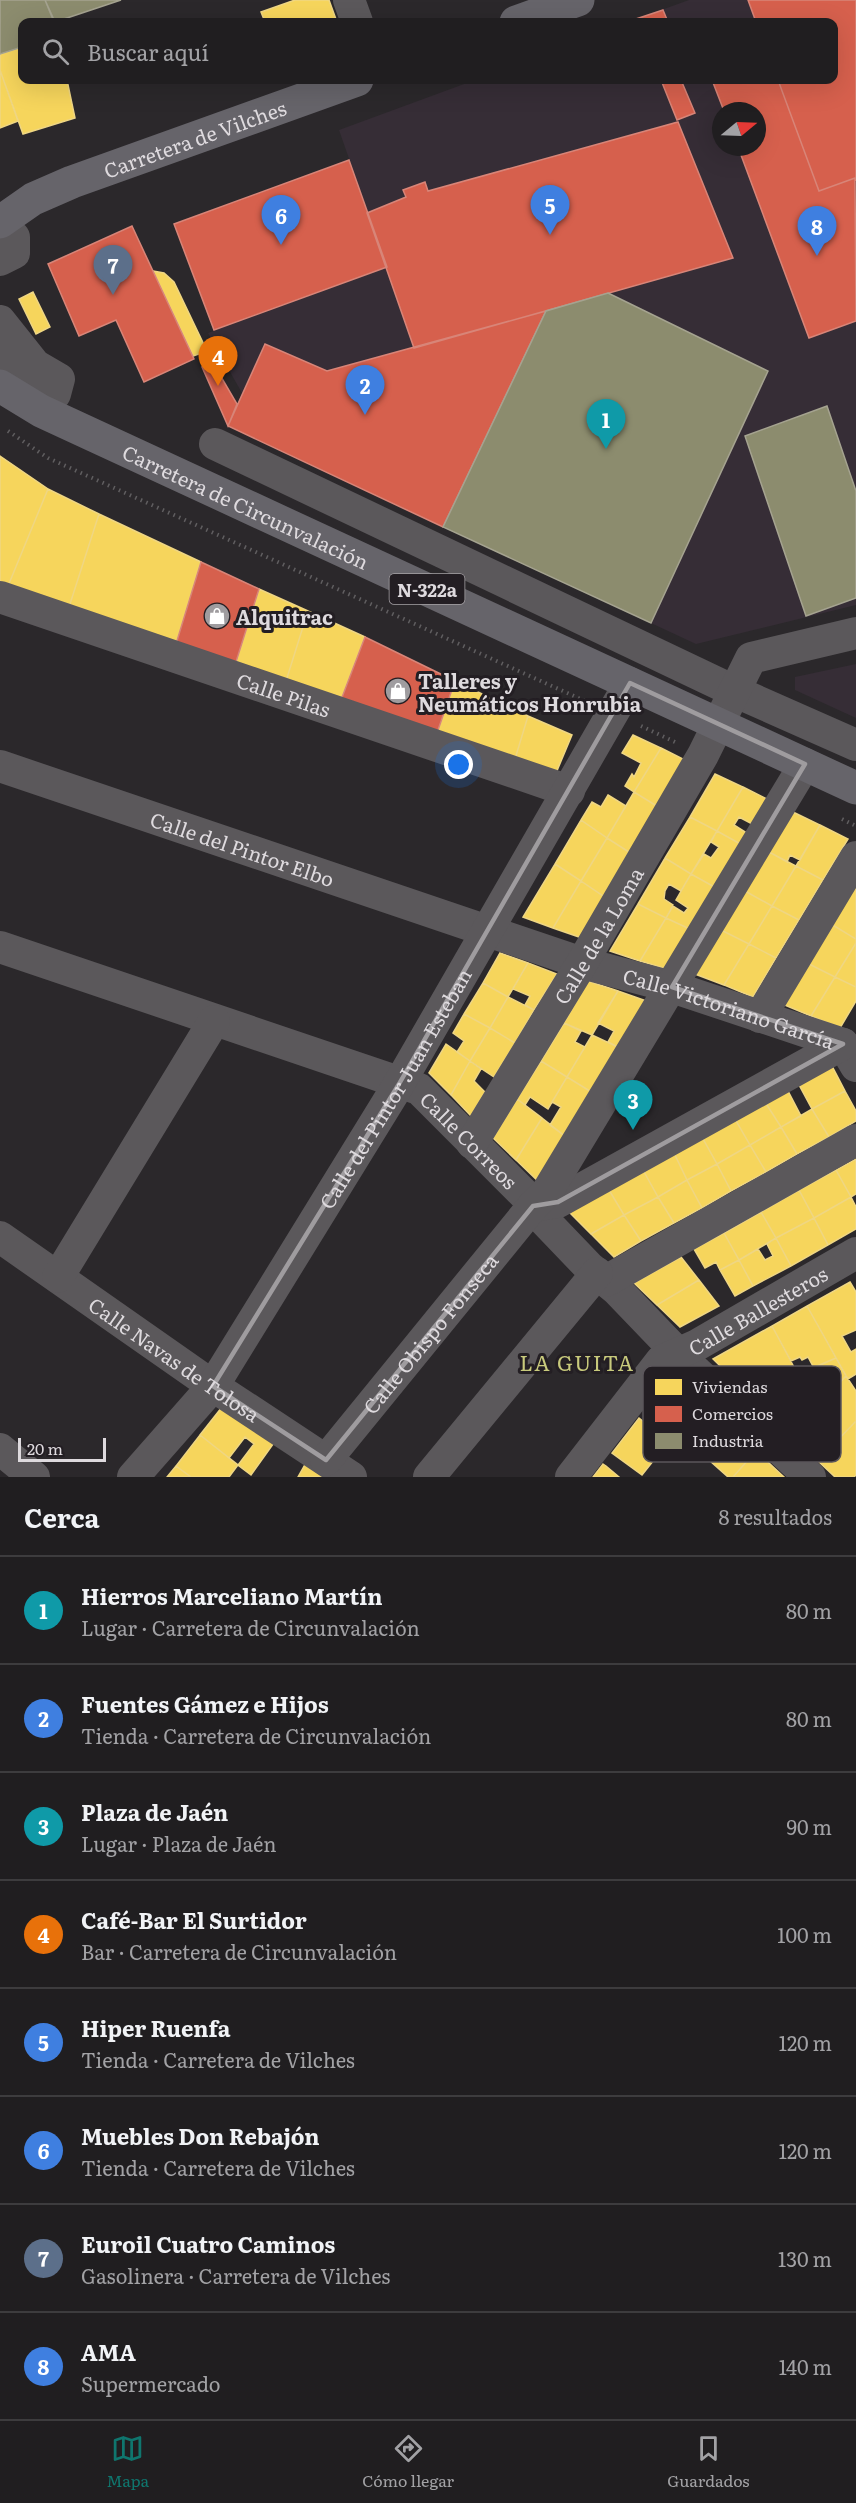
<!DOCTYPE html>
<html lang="es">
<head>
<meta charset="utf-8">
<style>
  :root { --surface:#201e20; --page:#2d2b2d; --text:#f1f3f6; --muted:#a2a2a5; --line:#3d3c3e; --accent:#0f766e }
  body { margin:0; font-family:Literata,serif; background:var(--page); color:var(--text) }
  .compass { position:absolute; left:712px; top:102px; width:54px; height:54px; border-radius:50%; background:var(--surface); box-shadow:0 6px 24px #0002; rotate:71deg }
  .scale { position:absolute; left:18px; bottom:15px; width:88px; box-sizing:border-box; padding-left:6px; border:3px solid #dedade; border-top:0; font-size:16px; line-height:21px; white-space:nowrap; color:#dedade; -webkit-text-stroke:4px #231e23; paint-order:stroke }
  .you { position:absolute; left:459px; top:765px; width:21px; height:21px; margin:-15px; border:4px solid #fff; border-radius:50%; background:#1a73e8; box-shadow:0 0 0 9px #1a73e833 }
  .badge { display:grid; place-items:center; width:39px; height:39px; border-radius:50%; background:var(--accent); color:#fff; font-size:20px; font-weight:700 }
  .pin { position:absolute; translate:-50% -50px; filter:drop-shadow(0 2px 3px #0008) }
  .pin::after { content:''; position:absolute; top:32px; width:21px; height:18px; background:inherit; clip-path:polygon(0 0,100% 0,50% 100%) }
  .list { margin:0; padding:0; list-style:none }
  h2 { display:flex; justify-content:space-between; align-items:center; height:78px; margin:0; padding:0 24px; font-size:26px }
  h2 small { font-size:20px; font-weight:400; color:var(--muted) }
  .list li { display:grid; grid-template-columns:39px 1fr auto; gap:18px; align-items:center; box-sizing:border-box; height:108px; padding:0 24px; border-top:2px solid var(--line) }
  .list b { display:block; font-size:22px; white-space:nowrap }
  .list p { margin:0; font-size:20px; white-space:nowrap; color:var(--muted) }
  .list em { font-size:20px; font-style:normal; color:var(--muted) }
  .icon { flex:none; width:33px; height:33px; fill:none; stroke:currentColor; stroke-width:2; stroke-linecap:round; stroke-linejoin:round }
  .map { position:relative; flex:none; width:856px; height:1477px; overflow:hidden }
  .search { position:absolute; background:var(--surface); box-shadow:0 6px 24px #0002; left:18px; right:18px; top:18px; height:66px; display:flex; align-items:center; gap:15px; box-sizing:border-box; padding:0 21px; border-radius:12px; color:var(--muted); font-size:22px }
  .sheet { height:942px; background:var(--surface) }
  nav { display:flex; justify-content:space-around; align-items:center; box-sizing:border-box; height:84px; border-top:2px solid var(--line); background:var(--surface); font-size:16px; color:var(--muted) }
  nav a { display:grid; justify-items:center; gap:3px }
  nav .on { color:var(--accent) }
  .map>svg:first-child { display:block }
  .built { fill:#362d36; fill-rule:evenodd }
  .homes { fill:#f6d55c; stroke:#efd683; stroke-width:1.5 }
  .shops { fill:#d6604d; stroke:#d88578; stroke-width:1.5 }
  .industry { fill:#8c8c6e; stroke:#a5a390; stroke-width:1.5 }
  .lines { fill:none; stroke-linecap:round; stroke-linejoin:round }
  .path { stroke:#605e60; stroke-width:4; stroke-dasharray:1.5 4.5; stroke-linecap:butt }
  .minor { stroke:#5b585b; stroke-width:32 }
  .major { stroke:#66646a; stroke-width:33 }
  .marked { fill:none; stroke:#9f9c9f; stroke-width:4.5; stroke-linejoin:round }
  .labels { text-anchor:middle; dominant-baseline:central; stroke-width:6; stroke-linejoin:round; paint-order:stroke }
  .shield { fill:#231e23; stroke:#a6a2a6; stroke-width:1.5 }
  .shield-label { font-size:18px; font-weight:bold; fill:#dedade }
  .street-label { font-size:20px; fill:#dedade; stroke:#231e23 }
  .poi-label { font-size:20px; font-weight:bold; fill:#dedade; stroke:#231e23; text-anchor:start }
  .neighbourhood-label { font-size:21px; letter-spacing:1.5px; fill:#c8ca7c; stroke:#231e23 }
  .key { fill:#231e23; stroke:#5b565b; stroke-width:1.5 }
  .key-label { font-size:16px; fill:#dedade }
</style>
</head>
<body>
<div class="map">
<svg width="856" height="1477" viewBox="0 0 856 1477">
  <rect width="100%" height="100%" fill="#2b282b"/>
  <path class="built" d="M689,0H856V605L696,644L228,426L242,393L208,333L387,267L339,130L475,80H834V22H628ZM721,111H757V147H721Z
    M856,664V718L795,690V677Z"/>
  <path class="homes" d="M295,0H329L337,22H265L261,12Z
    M22,47V80H67L75,118L23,134L0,70V54Z
    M0,70L18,121L0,128Z
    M153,271L164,273L174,282L207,351L193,356Z
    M33,292L50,327L36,334L19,299Z
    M0,456L48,489L8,586L0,584Z
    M48,489L99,514L69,607L8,586Z
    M99,514L201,562L176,644L69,607Z
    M259,589L308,611L286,681L235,665Z
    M308,611L365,637L341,700L286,681Z
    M455,681L528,716L515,759L437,733Z
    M528,716L572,735L556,773L515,759Z
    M633,735L661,748L634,792L625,786L632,774L634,777L641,763L622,753Z
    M661,748L687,761L660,808L634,792Z
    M715,774L743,787L717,831L690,817Z
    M743,787L771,801L756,826L739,817L734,825L750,835L744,846L717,831Z
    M634,792L660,808L632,854L607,838Z
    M608,795L626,806L607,838L581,820L592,802L601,807Z
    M793,812L820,825L800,860L790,855L787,862L769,852Z
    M690,817L717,831L691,874L665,858Z
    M581,820L607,838L581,881L555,864Z
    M820,825L848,839L823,880L796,866Z
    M717,831L744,846L718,889L691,874L704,854L711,858L719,847L711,842Z
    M607,838L632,854L606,898L581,881Z
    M769,852L796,866L772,906L745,891Z
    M665,858L691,874L681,891L669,884L665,891L664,899L673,905L666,918L638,904Z
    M555,864L581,881L553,928L523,917Z
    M796,866L823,880L799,920L772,906Z
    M691,874L718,889L694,931L666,918L673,906L684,913L688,908L676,900Z
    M581,881L606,898L582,938L553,928Z
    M853,888L856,889V939L831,924Z
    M745,891L772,906L749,944L721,930Z
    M638,904L666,918L640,961L610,951Z
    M772,906L799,920L776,958L749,944Z
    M666,918L694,931L670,970L640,961Z
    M831,924L856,939V943L835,977L807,963Z
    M721,930L749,944L724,985L695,974Z
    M856,943V987L835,977Z
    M749,944L776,958L753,997L724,985Z
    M500,953L528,963L508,997L483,983Z
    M528,963L557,974L534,1010L525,1005L530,996L513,989Z
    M807,963L835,977L811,1016L782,1004Z
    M835,977L856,987V1001L840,1028L811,1016Z
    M588,981L618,991L592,1035L564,1023Z
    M483,983L508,997L490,1028L464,1014Z
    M618,991L649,1002L620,1048L608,1042L614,1031L598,1023Z
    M508,997L534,1010L515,1043L490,1028Z
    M464,1014L490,1028L470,1061L457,1052L464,1041L453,1033Z
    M564,1023L581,1031L575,1042L585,1047L567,1077L541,1061Z
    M490,1028L515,1043L494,1077L470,1061Z
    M592,1035L620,1048L593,1093L567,1077Z
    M446,1044L470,1061L451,1095L429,1073Z
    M470,1061L481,1069L474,1081L485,1092L471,1116L451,1095Z
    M541,1061L567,1077L548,1109L530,1097L525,1105L517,1099Z
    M831,1064L845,1091L812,1109L798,1083Z
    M567,1077L593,1093L566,1137L550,1125L561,1107L552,1102Z
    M787,1089L801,1116L781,1127L765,1102Z
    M845,1091L856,1111V1121L829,1137L812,1109Z
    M517,1099L542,1118L516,1160L493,1138Z
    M765,1102L781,1127L750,1145L735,1119Z
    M812,1109L829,1137L797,1154L781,1127Z
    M542,1118L566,1137L539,1182L516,1160Z
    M735,1119L750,1145L717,1164L702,1137Z
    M781,1127L797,1154L766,1172L750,1145Z
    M702,1137L717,1164L687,1180L674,1153Z
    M750,1145L766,1172L731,1191L717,1164Z
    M674,1153L687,1180L658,1197L643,1170Z
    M856,1159V1194L851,1197L836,1170Z
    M717,1164L731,1191L702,1208L687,1180Z
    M643,1170L658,1197L624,1215L609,1190Z
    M836,1170L851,1197L814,1218L799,1190Z
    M687,1180L702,1208L674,1223L658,1197Z
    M609,1190L624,1215L591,1234L569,1212Z
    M799,1190L814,1218L776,1238L761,1212Z
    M658,1197L674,1223L641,1241L624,1215Z
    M851,1197L856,1207V1229L828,1245L814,1218Z
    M761,1212L776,1238L739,1260L724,1233Z
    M624,1215L641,1241L614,1257L591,1234Z
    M814,1218L828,1245L791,1266L776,1238Z
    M724,1233L739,1260L720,1270L716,1262L705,1268L694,1249Z
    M776,1238L791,1266L753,1286L739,1260L758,1249L765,1260L773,1256L767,1244Z
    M681,1257L699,1280L657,1305L634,1283Z
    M739,1260L753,1286L735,1296L720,1270Z
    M699,1280L719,1306L680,1327L657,1305Z
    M850,1282L856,1292V1330L842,1336L851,1352L856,1349V1374L848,1379L807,1306Z
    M807,1306L836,1358L814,1368L808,1357L802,1360L800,1357L791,1361L772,1326Z
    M772,1326L795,1369L760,1405L713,1359Z
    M836,1358L846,1376L791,1434L760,1405L795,1369L798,1374Z
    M846,1376L856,1391V1421L818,1461L791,1434Z
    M671,1378L700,1402L642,1475L612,1453L639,1418L644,1422L650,1416L645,1411Z
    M222,1407L276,1440L251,1475L238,1465L254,1444L245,1437L229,1458L200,1435Z
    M712,1421L719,1428L724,1423L756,1451L733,1477H728L691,1444Z
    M856,1421V1475L854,1477H835L818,1461Z
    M200,1435L238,1465L229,1477H191L176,1466Z
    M756,1451L784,1477H733Z
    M307,1461L332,1477H298Z
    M603,1464L606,1466L619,1477H593Z
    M176,1466L191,1477H167Z"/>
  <path class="shops" d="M748,0H856V181L855,178L819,191L778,80H834V22H756Z
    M663,10L668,22H638L636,19Z
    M661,80H681L695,113L677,120Z
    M712,80H778L819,191L855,178L856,321L809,338L738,147H757V111H724Z
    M678,122L733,258L414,348L367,213L406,197L403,190L425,182L428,191Z
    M349,160L387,267L214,330L174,224Z
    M132,226L194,359L144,382L116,320L79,336L48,264Z
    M546,311L443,527L228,426L265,344L327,371Z
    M213,363L237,404L228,426L202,367Z
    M201,562L259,589L235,665L176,644Z
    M365,637L455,681L437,733L341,700Z"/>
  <path class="industry" d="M0,0H45L54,22H22V47L0,54Z
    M45,0H121L55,22Z
    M608,293L768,371L651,623L443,527L546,311Z
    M827,406L856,491V598L806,616L745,436Z"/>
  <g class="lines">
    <path class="path" d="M8,431L48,458L585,701
      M641,726L675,742
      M842,819L856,826"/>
    <g class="minor">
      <path d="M349,0L357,22"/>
      <path d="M0,243L14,237V253L0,260"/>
      <path d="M0,321L35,365L59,379L55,394L0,356"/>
      <path d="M215,444L734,691L856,745"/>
      <path id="s1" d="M0,597L569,791"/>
      <path id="s2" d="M0,766L582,963L672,987L843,1044L856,1066"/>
      <path id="s3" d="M0,947L419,1089L526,1196L542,1218L589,1267L617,1290L690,1366L810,1477"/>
      <path d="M760,1017L856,857"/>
      <path id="s4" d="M472,1143L582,963L703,755L751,658L856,633"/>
      <path d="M533,1206L558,1202L843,1044"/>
      <path id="s5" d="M0,1237L213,1386L351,1477"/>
      <path d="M58,1277L214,1021"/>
      <path d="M606,1281L856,1140"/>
      <path d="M0,1449L34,1477"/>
      <path id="s6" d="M326,1460L533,1206L547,1192L805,764"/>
      <path id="s7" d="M133,1477L213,1386L399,1084L630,683"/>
      <path d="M429,1477L597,1273"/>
      <path id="s8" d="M571,1477L661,1361L697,1345L856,1253"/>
    </g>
    <g class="major">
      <path d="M516,22L578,0"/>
      <path id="s9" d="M0,222L33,199L72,182L357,80"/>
      <path id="s10" d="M0,386L41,411L856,788"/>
    </g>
  </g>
  <path class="marked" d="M630,683L805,764L672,987L843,1044L558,1202L533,1206L326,1460L213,1386L399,1084Z"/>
  <defs>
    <g id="shop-disc" transform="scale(1.35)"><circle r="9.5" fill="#9f9c9f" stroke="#231e23"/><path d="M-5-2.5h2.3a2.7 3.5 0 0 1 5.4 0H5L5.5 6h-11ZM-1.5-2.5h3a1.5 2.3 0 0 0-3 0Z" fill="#fff"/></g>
  </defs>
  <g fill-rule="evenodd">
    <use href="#shop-disc" x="217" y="616"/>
    <use href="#shop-disc" x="398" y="691"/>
  </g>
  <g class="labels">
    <rect class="shield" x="389.5" y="574" width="75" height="30" rx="4.5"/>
    <g class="shield-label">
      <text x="427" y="589">N-322a</text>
    </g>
    <g class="street-label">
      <text stroke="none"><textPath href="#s9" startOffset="213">Carretera de Vilches</textPath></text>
      <text stroke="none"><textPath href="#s10" startOffset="274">Carretera de Circunvalación</textPath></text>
      <text stroke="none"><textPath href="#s1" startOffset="300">Calle Pilas</textPath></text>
      <text stroke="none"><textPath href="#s2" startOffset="256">Calle del Pintor Elbo</textPath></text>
      <text stroke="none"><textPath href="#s4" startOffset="243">Calle de la Loma</textPath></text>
      <text stroke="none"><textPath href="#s2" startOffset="768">Calle Victoriano García</textPath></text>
      <text stroke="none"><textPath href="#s7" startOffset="470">Calle del Pintor Juan Esteban</textPath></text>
      <text stroke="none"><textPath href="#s3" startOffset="514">Calle Correos</textPath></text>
      <text stroke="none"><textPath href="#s8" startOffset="256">Calle Ballesteros</textPath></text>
      <text stroke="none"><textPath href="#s6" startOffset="164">Calle Obispo Fonseca</textPath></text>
      <text stroke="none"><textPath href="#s5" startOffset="213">Calle Navas de Tolosa</textPath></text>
    </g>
    <g class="poi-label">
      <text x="236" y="616">Alquitrac</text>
      <text x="418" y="680">Talleres y<tspan x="418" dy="23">Neumáticos Honrubia</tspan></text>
    </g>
    <g class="neighbourhood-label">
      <text x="577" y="1361">LA GUITA</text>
    </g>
  </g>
  <rect x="643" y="1366" width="198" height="96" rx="9" class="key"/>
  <rect x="655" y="1379" width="27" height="16" fill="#f6d55c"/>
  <rect x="655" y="1406" width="27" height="16" fill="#d6604d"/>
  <rect x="655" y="1433" width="27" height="16" fill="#8c8c6e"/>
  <g class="key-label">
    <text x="692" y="1393">Viviendas</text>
    <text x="692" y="1420">Comercios</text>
    <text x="692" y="1447">Industria</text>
  </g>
</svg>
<svg class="compass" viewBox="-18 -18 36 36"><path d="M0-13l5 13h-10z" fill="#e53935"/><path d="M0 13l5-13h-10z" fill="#a2a2a5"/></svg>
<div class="scale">20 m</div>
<div class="you"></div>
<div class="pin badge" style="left:606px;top:449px;background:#0f9aa8">1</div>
<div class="pin badge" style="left:365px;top:415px;background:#3f7fe0">2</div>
<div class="pin badge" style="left:633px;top:1130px;background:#0f9aa8">3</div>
<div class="pin badge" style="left:218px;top:386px;background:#e8710a">4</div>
<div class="pin badge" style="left:550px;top:235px;background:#3f7fe0">5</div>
<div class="pin badge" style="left:281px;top:245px;background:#3f7fe0">6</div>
<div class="pin badge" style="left:113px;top:295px;background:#5c6f8a">7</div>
<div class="pin badge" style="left:817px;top:256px;background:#3f7fe0">8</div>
<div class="search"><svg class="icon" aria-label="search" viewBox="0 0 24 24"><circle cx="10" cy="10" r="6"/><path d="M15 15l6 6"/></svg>Buscar aquí</div>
</div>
<section class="sheet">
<h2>Cerca<small>8 resultados</small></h2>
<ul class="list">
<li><span class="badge" style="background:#0f9aa8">1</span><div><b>Hierros Marceliano Martín</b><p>Lugar · Carretera de Circunvalación</p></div><em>80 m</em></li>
<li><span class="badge" style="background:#3f7fe0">2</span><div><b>Fuentes Gámez e Hijos</b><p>Tienda · Carretera de Circunvalación</p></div><em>80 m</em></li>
<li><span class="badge" style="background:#0f9aa8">3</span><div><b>Plaza de Jaén</b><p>Lugar · Plaza de Jaén</p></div><em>90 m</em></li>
<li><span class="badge" style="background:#e8710a">4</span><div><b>Café-Bar El Surtidor</b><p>Bar · Carretera de Circunvalación</p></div><em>100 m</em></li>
<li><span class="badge" style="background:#3f7fe0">5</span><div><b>Hiper Ruenfa</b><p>Tienda · Carretera de Vilches</p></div><em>120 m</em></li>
<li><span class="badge" style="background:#3f7fe0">6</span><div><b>Muebles Don Rebajón</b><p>Tienda · Carretera de Vilches</p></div><em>120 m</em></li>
<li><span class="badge" style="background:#5c6f8a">7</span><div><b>Euroil Cuatro Caminos</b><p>Gasolinera · Carretera de Vilches</p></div><em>130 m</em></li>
<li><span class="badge" style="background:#3f7fe0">8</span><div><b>AMA</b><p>Supermercado</p></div><em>140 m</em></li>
</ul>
</section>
<nav>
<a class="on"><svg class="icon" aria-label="map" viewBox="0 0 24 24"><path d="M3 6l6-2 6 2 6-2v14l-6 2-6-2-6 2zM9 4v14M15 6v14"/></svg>Mapa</a>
<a><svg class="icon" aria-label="directions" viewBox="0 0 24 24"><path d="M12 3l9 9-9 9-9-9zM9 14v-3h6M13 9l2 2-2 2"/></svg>Cómo llegar</a>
<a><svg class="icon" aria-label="saved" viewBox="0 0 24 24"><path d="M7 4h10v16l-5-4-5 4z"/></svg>Guardados</a>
</nav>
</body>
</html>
